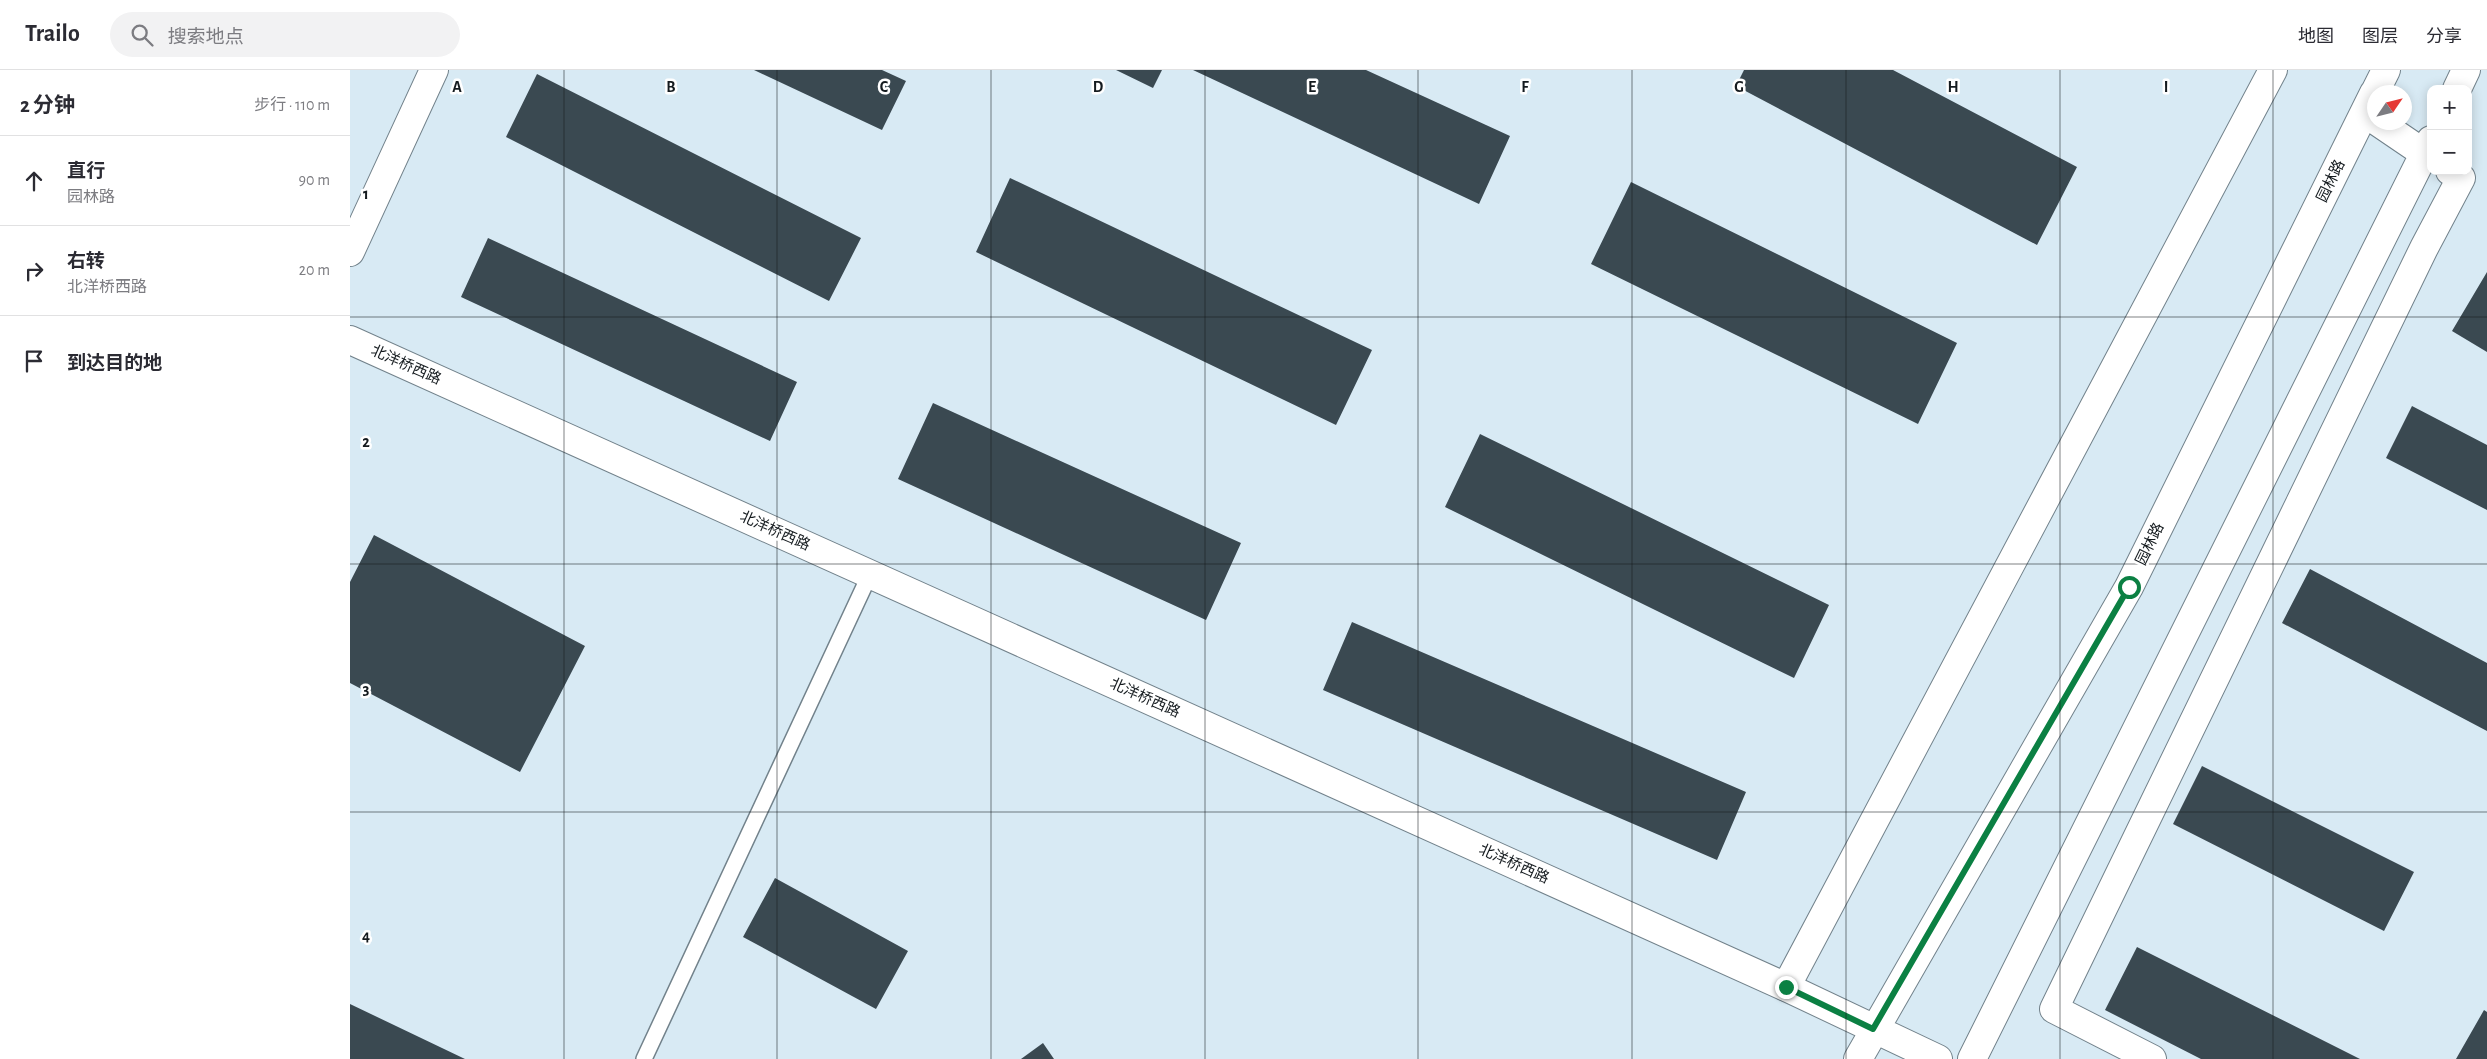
<!DOCTYPE html>
<html lang="zh">
<head>
<meta charset="utf-8">
<style>
  :root { --surface:#fff; --page:#f2f2f3; --text:#2b2b33; --muted:#7c7c81; --line:#e1e1e2 }
  body { margin:0; font-family:"Alegreya Sans","Noto Sans SC",sans-serif; background:var(--page); color:var(--text) }
  .controls { position:absolute; right:15px; top:15px; display:grid; overflow:hidden; border-radius:10px; box-shadow:0 2px 12px #0003 }
  .controls button { width:45px; height:45px; display:grid; place-items:center; padding:0; border:0; border-bottom:1px solid var(--line); background:var(--surface); color:var(--text); font:25px sans-serif }
  .compass { position:absolute; left:2017px; top:15px; width:45px; height:45px; border-radius:50%; background:var(--surface); box-shadow:0 2px 12px #0003; rotate:55deg }
  .stop { position:absolute; width:15px; height:15px; margin:-11px; border:4px solid #0b8043; border-radius:50%; background:#fff }
  .stop.end { background:#0b8043; border-color:#fff; box-shadow:0 1px 5px #0008 }
  .list { margin:0; padding:0; list-style:none }
  h2 { display:flex; justify-content:space-between; align-items:center; height:65px; margin:0; padding:0 20px; font-size:21px }
  h2 small { font-size:16px; font-weight:400; color:var(--muted) }
  .list li { display:grid; grid-template-columns:32px 1fr auto; gap:15px; align-items:center; box-sizing:border-box; height:90px; padding:0 20px; border-top:1px solid var(--line) }
  .list b { display:block; font-size:19px; white-space:nowrap }
  .list p { margin:0; font-size:16px; white-space:nowrap; color:var(--muted) }
  .list em { font-size:16px; font-style:normal; color:var(--muted) }
  .icon { flex:none; width:28px; height:28px; fill:none; stroke:currentColor; stroke-width:2; stroke-linecap:round; stroke-linejoin:round }
  .map { position:relative; flex:none; width:2137px; height:989px; overflow:hidden }
  header { display:flex; align-items:center; gap:30px; box-sizing:border-box; height:70px; padding:0 25px; background:var(--surface); border-bottom:1px solid var(--line) }
  header strong { font-size:24px }
  nav { display:flex; gap:28px; margin-inline-start:auto; font-size:18px }
  .search { width:350px; height:45px; background:var(--page); display:flex; align-items:center; gap:12px; box-sizing:border-box; padding:0 18px; border-radius:28px; color:var(--muted); font-size:19px }
  main { display:flex }
  aside { flex:1; background:var(--surface) }
  .map>svg:first-child { display:block }
  .building { fill:#3a4951 }
  .lines { fill:none; stroke-linecap:round; stroke-linejoin:round }
  .service-casing { stroke:#72828b; stroke-width:18 }
  .minor-casing { stroke:#72828b; stroke-width:30 }
  .secondary-casing { stroke:#72828b; stroke-width:30 }
  .service { stroke:#fff; stroke-width:15 }
  .minor { stroke:#fff; stroke-width:28 }
  .secondary { stroke:#fff; stroke-width:28 }
  .route { stroke:#0b8043; stroke-width:6 }
  .grid { fill:none; stroke:#151b1f; stroke-width:1; stroke-opacity:0.55 }
  .labels { text-anchor:middle; dominant-baseline:central; stroke-width:5; stroke-linejoin:round; paint-order:stroke }
  .street-label { font-size:15px; fill:#151b1f; stroke:#fff }
  .grid-label { font-size:16px; text-anchor:middle; font-weight:bold; fill:#151b1f; stroke:#fff; stroke-width:5; stroke-linejoin:round; paint-order:stroke }
</style>
</head>
<body>
<header>
<strong>Trailo</strong>
<div class="search"><svg class="icon" aria-label="search" viewBox="0 0 24 24"><circle cx="10" cy="10" r="6"/><path d="M15 15l6 6"/></svg>搜索地点</div>
<nav><a>地图</a><a>图层</a><a>分享</a></nav>
</header>
<main>
<aside>
<h2>2 分钟<small>步行 · 110 m</small></h2>
<ul class="list">
<li><svg class="icon" aria-label="ahead" viewBox="0 0 24 24"><path d="M12 20V5M6 11l6-6 6 6"/></svg><div><b>直行</b><p>园林路</p></div><em>90 m</em></li>
<li><svg class="icon" aria-label="right" viewBox="0 0 24 24"><path d="M7 20v-9h11M14 6l5 5-5 5"/></svg><div><b>右转</b><p>北洋桥西路</p></div><em>20 m</em></li>
<li><svg class="icon" aria-label="arrive" viewBox="0 0 24 24"><path d="M6 21V4h12l-3 4 3 4H6"/></svg><div><b>到达目的地</b></div></li>
</ul>
</aside>
<div class="map">
<svg width="2137" height="989" viewBox="0 0 2137 989">
  <rect width="100%" height="100%" fill="#d8eaf4"/>
  <path class="building" d="M404,0H532L556,11L532,60Z
    M766,0H812L803,18Z
    M843,0H1016L1160,66L1129,134Z
    M1394,0H1543L1727,97L1687,175L1386,16Z
    M187,4L511,168L479,231L156,67Z
    M660,108L1022,280L986,355L626,182Z
    M1281,112L1607,273L1568,354L1241,194Z
    M138,168L447,312L420,371L111,227Z
    M2137,202V282L2102,261Z
    M583,333L891,473L856,550L548,409Z
    M2062,336L2137,375V440L2036,388Z
    M1130,364L1479,535L1444,608L1095,437Z
    M24,465L235,576L170,702L0,613V512Z
    M1960,499L2137,593V661L1932,553Z
    M1002,552L1396,722L1367,790L973,620Z
    M1852,696L2064,802L2034,861L1823,754Z
    M425,808L558,881L526,939L393,867Z
    M1787,877L2010,989H1851L1755,940Z
    M0,934L115,989H0Z
    M2134,940L2137,942V989H2106Z
    M693,973L704,989H671Z"/>
  <g class="lines">
    <g class="service-casing">
      <path id="service" d="M294,989L520,504"/>
    </g>
    <g class="minor-casing">
      <path id="minor" d="M2107,19L2116,0
        M2028,52L2081,88
        M0,182L84,0
        M1436,917L1923,0
        M1622,989L2081,70
        M1802,989L1704,939L2074,178L2111,108L2100,101"/>
    </g>
    <g class="secondary-casing">
      <path id="secondary" d="M2025,22L2036,0
        M0,270L1436,917L1588,989
        M1508,989L1779,517L2024,23"/>
    </g>
    <use href="#service" class="service"/>
    <use href="#minor" class="minor"/>
    <use href="#secondary" class="secondary"/>
  </g>
  <g class="lines">
    <path class="route" d="M1436,917L1523,959L1779,517"/>
  </g>
  <path class="grid" d="M214,0V989M427,0V989M641,0V989M855,0V989M1068,0V989M1282,0V989M1496,0V989M1710,0V989M1923,0V989M0,247H2137M0,494H2137M0,742H2137"/>
  <g class="labels">
    <g class="street-label">
      <text transform="translate(1981 111) rotate(-64)">园林路</text>
      <text transform="translate(56 295) rotate(24)">北洋桥西路</text>
      <text transform="translate(425 461) rotate(24)">北洋桥西路</text>
      <text transform="translate(1800 474) rotate(-64)">园林路</text>
      <text transform="translate(795 628) rotate(24)">北洋桥西路</text>
      <text transform="translate(1164 794) rotate(24)">北洋桥西路</text>
    </g>
  </g>
  <g class="grid-label">
    <text x="107" y="22">A</text>
    <text x="321" y="22">B</text>
    <text x="534" y="22">C</text>
    <text x="748" y="22">D</text>
    <text x="962" y="22">E</text>
    <text x="1175" y="22">F</text>
    <text x="1389" y="22">G</text>
    <text x="1603" y="22">H</text>
    <text x="1816" y="22">I</text>
    <text x="16" y="129">1</text>
    <text x="16" y="377">2</text>
    <text x="16" y="624">3</text>
    <text x="16" y="871">4</text>
  </g>
</svg>
<div class="controls">
<button>+</button>
<button>−</button>
</div>
<svg class="compass" viewBox="-18 -18 36 36"><path d="M0-13l5 13h-10z" fill="#e53935"/><path d="M0 13l5-13h-10z" fill="#7c7c81"/></svg>
<div class="stop" style="left:1779px;top:517px"></div>
<div class="stop end" style="left:1436px;top:917px"></div>
</div>
</main>
</body>
</html>
